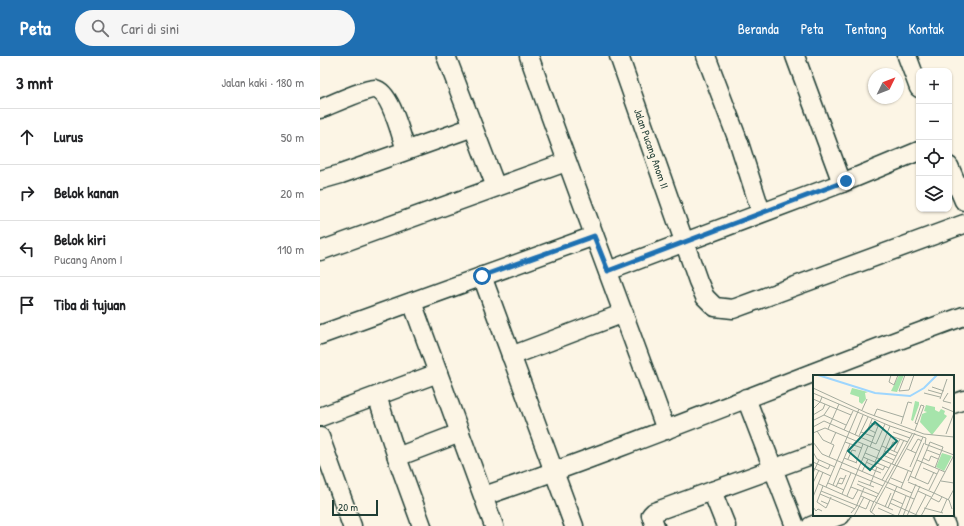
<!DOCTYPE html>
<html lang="id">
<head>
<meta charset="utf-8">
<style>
  :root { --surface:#fff; --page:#f6f6f6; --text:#202124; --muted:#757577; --line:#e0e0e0; --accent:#1f6fb2 }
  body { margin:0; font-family:"Patrick Hand",sans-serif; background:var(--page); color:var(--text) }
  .controls { position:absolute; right:12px; top:12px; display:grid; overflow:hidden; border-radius:8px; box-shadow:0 1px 3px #0004 }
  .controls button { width:36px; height:36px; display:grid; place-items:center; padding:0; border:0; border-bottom:1px solid var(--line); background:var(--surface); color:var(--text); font:20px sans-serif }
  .compass { position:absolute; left:548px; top:12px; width:36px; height:36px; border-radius:50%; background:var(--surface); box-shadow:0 1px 3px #0004; rotate:47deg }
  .scale { position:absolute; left:12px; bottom:10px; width:46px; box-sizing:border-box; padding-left:4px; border:2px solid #1f3d34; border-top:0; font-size:11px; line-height:14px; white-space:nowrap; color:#1f3d34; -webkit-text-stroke:3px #fcf5e5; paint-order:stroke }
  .stop { position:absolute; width:12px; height:12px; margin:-9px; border:3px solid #1f6fb2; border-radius:50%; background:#fff }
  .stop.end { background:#1f6fb2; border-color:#fff; box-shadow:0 1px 4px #0008 }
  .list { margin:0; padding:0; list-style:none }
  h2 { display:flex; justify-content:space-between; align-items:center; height:52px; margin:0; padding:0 16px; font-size:17px }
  h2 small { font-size:13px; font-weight:400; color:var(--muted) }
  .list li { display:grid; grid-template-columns:26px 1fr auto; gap:12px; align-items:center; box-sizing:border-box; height:56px; padding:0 16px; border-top:1px solid var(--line) }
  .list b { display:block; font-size:15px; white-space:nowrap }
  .list p { margin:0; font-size:13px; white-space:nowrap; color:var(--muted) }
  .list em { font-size:13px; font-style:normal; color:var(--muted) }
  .icon { flex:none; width:22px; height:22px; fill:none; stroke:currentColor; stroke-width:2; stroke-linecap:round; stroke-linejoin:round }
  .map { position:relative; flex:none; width:644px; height:470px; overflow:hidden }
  header { display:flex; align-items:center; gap:24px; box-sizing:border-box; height:56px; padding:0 20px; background:var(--accent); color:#fff }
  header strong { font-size:19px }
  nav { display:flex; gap:22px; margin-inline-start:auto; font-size:14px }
  .search { width:280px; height:36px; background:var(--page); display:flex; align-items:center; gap:10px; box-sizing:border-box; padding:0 14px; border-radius:22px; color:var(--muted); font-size:15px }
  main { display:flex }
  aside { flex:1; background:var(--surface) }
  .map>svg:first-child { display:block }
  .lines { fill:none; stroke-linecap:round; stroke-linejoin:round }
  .minor-casing { stroke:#1f3d34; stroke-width:21 }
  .minor { stroke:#fcf5e5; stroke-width:18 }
  .route { stroke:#1f6fb2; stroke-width:5 }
  .labels { text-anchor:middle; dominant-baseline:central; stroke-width:3; stroke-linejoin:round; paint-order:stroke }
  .street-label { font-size:11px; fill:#1f3d34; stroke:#fcf5e5 }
  .inset-river { fill:none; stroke:#9ed6fe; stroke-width:2 }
  .inset-road { fill:none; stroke:#a4ab9e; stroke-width:1 }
  .view { fill:#0f766e; fill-opacity:0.15; stroke:#0f766e; stroke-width:2 }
  .inset-edge { fill:none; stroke:#1f3d34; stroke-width:2 }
</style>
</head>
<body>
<header>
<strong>Peta</strong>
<div class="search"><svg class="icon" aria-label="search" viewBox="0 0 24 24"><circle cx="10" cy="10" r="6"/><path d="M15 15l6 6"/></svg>Cari di sini</div>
<nav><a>Beranda</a><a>Peta</a><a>Tentang</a><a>Kontak</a></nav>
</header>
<main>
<aside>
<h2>3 mnt<small>Jalan kaki · 180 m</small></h2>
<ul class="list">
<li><svg class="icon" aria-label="ahead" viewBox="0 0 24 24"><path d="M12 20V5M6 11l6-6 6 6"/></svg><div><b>Lurus</b></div><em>50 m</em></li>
<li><svg class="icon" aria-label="right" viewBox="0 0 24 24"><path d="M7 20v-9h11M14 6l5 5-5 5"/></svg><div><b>Belok kanan</b></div><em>20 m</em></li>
<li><svg class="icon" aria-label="left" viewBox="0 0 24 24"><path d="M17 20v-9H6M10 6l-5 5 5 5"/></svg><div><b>Belok kiri</b><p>Pucang Anom I</p></div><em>110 m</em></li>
<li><svg class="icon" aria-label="arrive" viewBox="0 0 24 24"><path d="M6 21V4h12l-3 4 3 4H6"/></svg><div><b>Tiba di tujuan</b></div></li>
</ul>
</aside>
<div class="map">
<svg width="644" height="470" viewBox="0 0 644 470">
  <rect width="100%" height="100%" fill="#fcf5e5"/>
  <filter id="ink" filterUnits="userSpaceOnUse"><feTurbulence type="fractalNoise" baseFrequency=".025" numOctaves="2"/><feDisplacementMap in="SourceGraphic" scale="8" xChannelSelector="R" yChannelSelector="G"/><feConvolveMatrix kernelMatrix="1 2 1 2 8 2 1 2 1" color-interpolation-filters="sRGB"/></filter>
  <g filter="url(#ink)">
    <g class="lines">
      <g class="minor-casing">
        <g id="minor">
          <path d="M126,0L176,131"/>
          <path d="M209,0C253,125 301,249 346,374"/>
          <path id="s1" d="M299,0L378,225L385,241L395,251L413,253L644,168"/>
          <path d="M386,0L419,87L441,156"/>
          <path d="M475,0L522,127"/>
          <path d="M587,0L599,32"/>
          <path d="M0,53C10,49 47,32 55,33C71,36 81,80 86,94"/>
          <path d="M629,110L644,145"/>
          <path d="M0,124L21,118L153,71"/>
          <path d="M0,195L246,106"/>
          <path d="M288,215L522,127L599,95"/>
          <path d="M162,220L254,470"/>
          <path d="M92,246L174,470"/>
          <path d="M0,279L274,180"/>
          <path d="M191,300L304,257"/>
          <path d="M57,340L79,407L102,470"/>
          <path d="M426,342L475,470"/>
          <path d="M633,348L644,344"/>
          <path d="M0,361L118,317"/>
          <path d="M0,381L32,470"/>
          <path d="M77,401L140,377"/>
          <path d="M392,435L406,470"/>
          <path d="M164,440C326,385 483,318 644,260"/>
          <path d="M621,459L626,470"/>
          <path d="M335,470L331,459L334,456L494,398"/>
          <path d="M491,470L521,459"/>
        </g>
      </g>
      <use href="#minor" class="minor"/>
    </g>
  </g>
  <g class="lines" filter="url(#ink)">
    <path class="route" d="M162,220L274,180L288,215L526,125"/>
  </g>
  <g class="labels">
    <g class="street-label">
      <text stroke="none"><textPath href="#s1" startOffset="98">Jalan Pucang Anom II</textPath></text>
    </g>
  </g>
  <g transform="translate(493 319)">
    <rect width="141" height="141" fill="#fcf5e5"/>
    <path d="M86,0H91L84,17L78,16ZM39,13L55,17L52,18L53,24L49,29L46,27V22L37,19ZM102,26L106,27V30L100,46L98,45ZM113,30L122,32V35L126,37L128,34L132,36L131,39L134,41L119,60L107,47L109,39L114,37L111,36ZM129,78L139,81L131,96L123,92Z" fill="#a6e4ab"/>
    <path class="inset-river" d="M5,0L62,18L97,21L111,13L124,0"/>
    <path class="inset-road" d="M78,0L76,7L81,10L85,0M92,0L86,16L96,15L101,0M119,12L131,16M0,13L54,38L111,59L141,62M115,15L129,19M0,18L77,51M111,18L127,22M135,18L130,26L138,28M9,22L7,27L38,40M0,24L7,27L0,34M127,24L134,4M129,32L141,37M49,35L54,24M0,40L10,34L12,29M11,40L33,50M61,41L64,34L90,42M59,44L55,54L63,58M1,45L11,40L17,31M58,48L70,53M88,49L95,27L99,28M105,49L102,48L108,30M0,52L11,46L63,69L72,49M15,54L26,29M31,55L40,36M102,55L111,31L108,30M4,56L10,65L21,70L16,82M48,57L61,62M80,57L97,63M0,58L12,53L67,76M133,59L141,38M42,60L50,40M46,61L55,42M0,67L9,79L99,118L103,109M32,67L49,73M18,68L23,57M69,71L85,78M57,72L65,51M77,74L80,67L85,68M94,74L103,78L110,62M114,75L127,80M71,76L83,81M81,76L87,64M98,76L105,64L109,66M0,77L4,84L22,92M52,78L99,97M50,82L76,93L78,89M31,83L44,88M110,83L116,86L118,81L125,84M35,84L39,75L43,76M81,85L70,80L78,61L95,67M104,85L132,97M0,87L15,94L17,90M53,87L70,95L72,91M62,87L77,51L113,63L112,69L141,80M43,88L50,69M79,89L91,65M51,91L68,98M97,92L103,78M0,93L18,101M27,93L70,111M110,93L124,99M49,97L55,84M0,98L6,85M97,101L115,109M78,103L90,108M102,103L117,67L130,72L122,93M69,105L76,93M45,106L61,112M95,106L111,68M128,106L141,108M95,107L121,118L141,80M0,108L6,95M15,108L31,115M25,108L29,109L33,100M6,109L40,124L45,115M44,109L66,119M115,109L121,97M20,110L37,69M57,110L64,92M10,111L4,127L13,133L15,129M13,112L46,34M23,112L27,103L31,104M38,112L64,122M73,112L101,124M88,113L95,96M116,115L126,95M8,116L53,134L57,125M105,116L118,122M7,119L42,134M29,119L38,98M34,121L55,71M48,121L61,127L99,59M0,122L10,97M118,123L126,127L129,122M79,124L90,129M135,125L141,114M8,126L15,129L18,122M61,126L57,136L63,141M62,127L80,135M77,128L106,141M0,132L3,136L5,134L9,136M72,132L78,118M65,133L83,141M75,133L84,111M111,133L130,138M38,138L43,132L51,113M58,138L102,58M128,138L134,124M41,141L51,122M85,141L93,121M90,141L99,118M94,141L107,111M102,141L113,120M108,141L121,118L136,125L139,134"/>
    <path class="view" d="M62,47L84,66L57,95L35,76Z"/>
    <rect width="141" height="141" class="inset-edge"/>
  </g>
</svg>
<div class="controls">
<button>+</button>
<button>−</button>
<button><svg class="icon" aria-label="locate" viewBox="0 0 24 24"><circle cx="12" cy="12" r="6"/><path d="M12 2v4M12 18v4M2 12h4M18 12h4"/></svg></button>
<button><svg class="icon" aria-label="layers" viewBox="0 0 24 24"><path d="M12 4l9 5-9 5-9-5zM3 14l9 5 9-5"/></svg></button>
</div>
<svg class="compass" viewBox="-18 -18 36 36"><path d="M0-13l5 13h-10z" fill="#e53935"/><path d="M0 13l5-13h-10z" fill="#757577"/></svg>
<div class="scale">20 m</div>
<div class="stop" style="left:162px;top:220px"></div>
<div class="stop end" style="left:526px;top:125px"></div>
</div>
</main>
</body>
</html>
